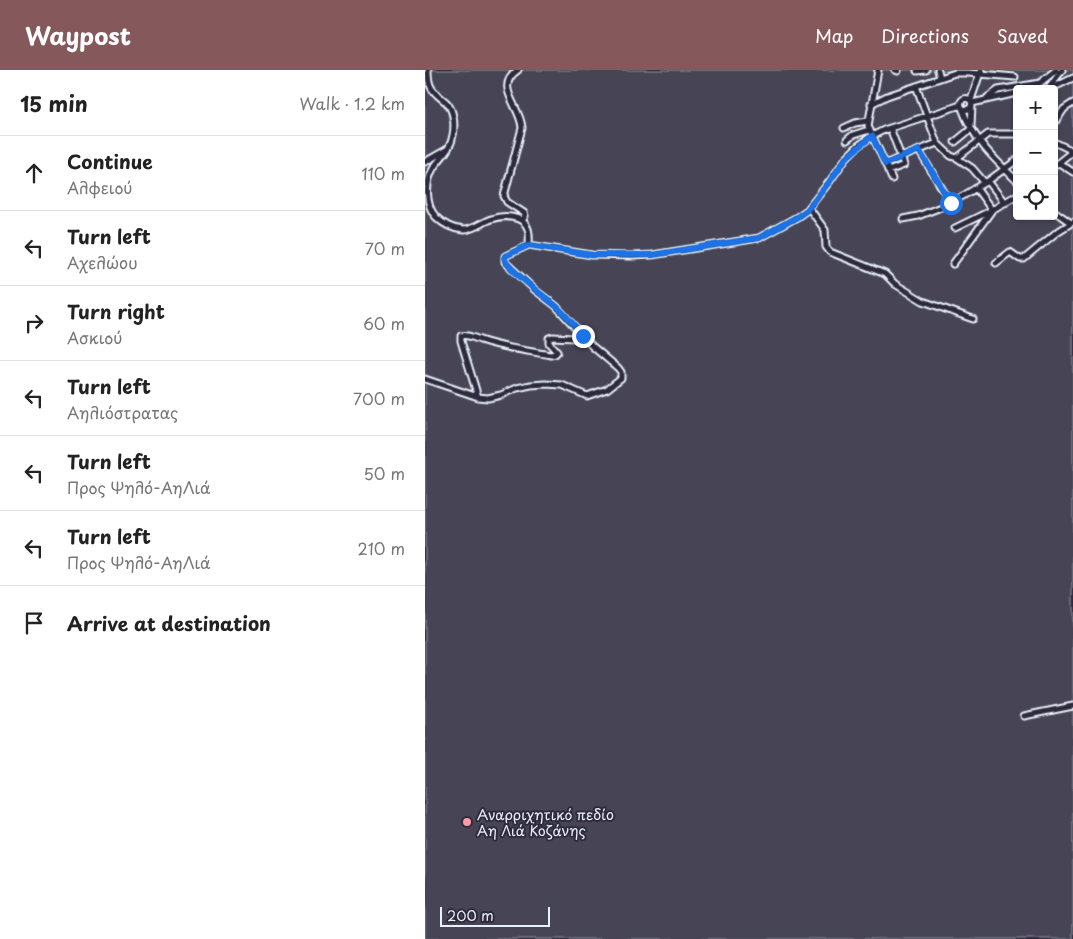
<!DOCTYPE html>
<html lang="en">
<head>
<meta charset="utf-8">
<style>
  :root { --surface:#fff; --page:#f6f6f6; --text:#222; --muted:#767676; --line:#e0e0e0; --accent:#85585c }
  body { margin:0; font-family:"Playpen Sans",sans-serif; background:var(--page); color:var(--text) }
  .controls { position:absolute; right:15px; top:15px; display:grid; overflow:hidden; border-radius:5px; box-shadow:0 1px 4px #0004 }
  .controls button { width:45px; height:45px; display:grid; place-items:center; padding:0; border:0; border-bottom:1px solid var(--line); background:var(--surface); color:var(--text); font:25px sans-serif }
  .scale { position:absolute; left:15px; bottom:12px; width:110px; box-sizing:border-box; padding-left:5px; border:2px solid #e8f1f8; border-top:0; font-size:14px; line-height:18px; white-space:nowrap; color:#e8f1f8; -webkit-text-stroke:4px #2f2a3d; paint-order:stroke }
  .stop { position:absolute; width:15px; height:15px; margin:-11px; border:4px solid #1a73e8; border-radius:50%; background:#fff }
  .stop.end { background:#1a73e8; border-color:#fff; box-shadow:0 1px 5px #0008 }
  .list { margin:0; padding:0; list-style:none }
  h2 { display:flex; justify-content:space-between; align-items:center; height:65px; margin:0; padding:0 20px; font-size:21px }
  h2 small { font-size:16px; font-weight:400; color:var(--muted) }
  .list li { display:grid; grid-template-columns:32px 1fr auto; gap:15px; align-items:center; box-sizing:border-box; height:75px; padding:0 20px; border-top:1px solid var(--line) }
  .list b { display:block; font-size:19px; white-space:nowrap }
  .list p { margin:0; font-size:16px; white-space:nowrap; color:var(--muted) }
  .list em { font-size:16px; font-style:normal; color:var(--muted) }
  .icon { flex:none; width:28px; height:28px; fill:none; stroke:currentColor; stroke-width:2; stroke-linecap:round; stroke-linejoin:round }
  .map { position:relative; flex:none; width:648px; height:869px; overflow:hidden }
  header { display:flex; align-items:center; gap:30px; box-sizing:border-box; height:70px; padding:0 25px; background:var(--accent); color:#fff }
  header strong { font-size:24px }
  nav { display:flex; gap:28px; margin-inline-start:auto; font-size:18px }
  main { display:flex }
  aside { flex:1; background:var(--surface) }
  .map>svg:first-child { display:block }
  .green { fill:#464455; stroke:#979aa6; fill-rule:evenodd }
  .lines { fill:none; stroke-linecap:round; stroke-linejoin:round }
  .minor-casing { stroke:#e8f1f8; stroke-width:9 }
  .minor { stroke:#2f2a3d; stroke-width:5 }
  .route { stroke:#1a73e8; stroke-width:6 }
  .poi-dot { fill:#ff9aa2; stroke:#2f2a3d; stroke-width:2 }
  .labels { text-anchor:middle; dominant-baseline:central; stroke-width:4; stroke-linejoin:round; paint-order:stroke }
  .poi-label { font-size:14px; fill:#e8f1f8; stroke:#2f2a3d; text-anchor:start }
</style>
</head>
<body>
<header>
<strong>Waypost</strong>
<nav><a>Map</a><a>Directions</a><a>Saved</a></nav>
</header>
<main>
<aside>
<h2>15 min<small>Walk · 1.2 km</small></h2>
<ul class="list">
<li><svg class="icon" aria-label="ahead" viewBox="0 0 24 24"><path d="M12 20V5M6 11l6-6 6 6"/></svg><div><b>Continue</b><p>Αλφειού</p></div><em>110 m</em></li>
<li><svg class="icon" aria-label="left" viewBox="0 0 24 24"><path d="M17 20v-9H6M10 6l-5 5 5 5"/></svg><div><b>Turn left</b><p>Αχελώου</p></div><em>70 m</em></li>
<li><svg class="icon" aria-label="right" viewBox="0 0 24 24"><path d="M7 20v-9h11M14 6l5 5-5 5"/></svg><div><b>Turn right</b><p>Ασκιού</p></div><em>60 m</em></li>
<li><svg class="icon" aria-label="left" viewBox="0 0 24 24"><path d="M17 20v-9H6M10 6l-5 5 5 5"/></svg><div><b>Turn left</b><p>Αηλιόστρατας</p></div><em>700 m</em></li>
<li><svg class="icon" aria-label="left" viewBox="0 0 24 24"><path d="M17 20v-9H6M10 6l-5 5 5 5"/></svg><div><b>Turn left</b><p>Προς Ψηλό-ΑηΛιά</p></div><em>50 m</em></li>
<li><svg class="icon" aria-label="left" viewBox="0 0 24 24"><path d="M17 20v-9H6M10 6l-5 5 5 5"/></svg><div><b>Turn left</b><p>Προς Ψηλό-ΑηΛιά</p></div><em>210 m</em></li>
<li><svg class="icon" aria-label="arrive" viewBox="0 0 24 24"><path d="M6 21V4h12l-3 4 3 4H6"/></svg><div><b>Arrive at destination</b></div></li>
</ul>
</aside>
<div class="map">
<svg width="648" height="869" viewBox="0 0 648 869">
  <rect width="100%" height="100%" fill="#2f2a3d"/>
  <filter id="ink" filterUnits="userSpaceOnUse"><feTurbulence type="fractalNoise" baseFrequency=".02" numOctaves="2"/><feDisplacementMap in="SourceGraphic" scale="10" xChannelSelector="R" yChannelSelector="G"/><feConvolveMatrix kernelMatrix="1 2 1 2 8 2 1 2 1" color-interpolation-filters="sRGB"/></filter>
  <g filter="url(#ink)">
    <path class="green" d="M0,0H648V869H0ZM592,19H629V146H592Z"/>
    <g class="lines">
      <g class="minor-casing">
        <path id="minor" d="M3,0C3,5 3,10 5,15C8,23 15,27 21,32C29,40 30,55 28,65C26,79 17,86 9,97C0,112 0,135 11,147C18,154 28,159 38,160C48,160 57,152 66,149C78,145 99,145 103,159C105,164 104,170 104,175
          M93,0C68,17 96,36 97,58L79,126L82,132L99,143L100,146L97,151
          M453,0L443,56L467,109
          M470,0L473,1
          M513,0L515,8
          M492,1L501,0
          M491,16L512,73L526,86L532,88L547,98L560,113
          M624,18L637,0
          M625,19L648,8
          M562,28L573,20L615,13L631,0
          M535.5 34a5.5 5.5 0 1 1 11 0a5.5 5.5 0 1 1-11 0Z
          M546,30L556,0
          M547,33L592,23
          M446,34L462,26L530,3H543L590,7
          M537,38C547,68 569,89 592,111
          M629,54L639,39L648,33
          M546,56L547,35
          M419,58L430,53L443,51
          M422,70L428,65L444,60
          M530,72L546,59
          M629,72L648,81
          M494,81L526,133
          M532,88L563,64H592
          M0,92L23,79
          M634,93L648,102
          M460,94L512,73
          M629,96L648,81
          M463,101L479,95L465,58
          M563,111L580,133
          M384,138L400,160L401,177L405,182L460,204L470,214L498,231L548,249
          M629,141L646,153
          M478,149L493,146L526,133L563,111L592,90
          M530,158L567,140L592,125
          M104,175L167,185L207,186L227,185L334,168L372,147L382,140L405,111L421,88L433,76L447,66L459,60L536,35
          M571,193L585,182L595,189H599L632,162L648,152
          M528,194L567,140L551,118
          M0,309L53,327L63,328L76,325L92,318L106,315L121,314L137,315L162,326L182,319L196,308V302L193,298L167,276L131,236L110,220L80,192V186L104,175
          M53,327L36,271V266C43,264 48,268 55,270C78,278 103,281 126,285L130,284L132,282L124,273V268L127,267L150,268L158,266
          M599,646L648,636"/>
      </g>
      <use href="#minor" class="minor"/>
    </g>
  </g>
  <g class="lines" filter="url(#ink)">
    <path class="route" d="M158,266C150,256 141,244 131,236C120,227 83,200 79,188L80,186L104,175L167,185H227L334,168L372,147L382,140L405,111L421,88L447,66L460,94L494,80L526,133"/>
  </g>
  <circle class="poi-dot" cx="42" cy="752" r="5"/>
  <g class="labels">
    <g class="poi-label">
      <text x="52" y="744">Αναρριχητικό πεδίο<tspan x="52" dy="16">Αη Λιά Κοζάνης</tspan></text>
    </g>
  </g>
</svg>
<div class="controls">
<button>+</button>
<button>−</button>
<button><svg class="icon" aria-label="locate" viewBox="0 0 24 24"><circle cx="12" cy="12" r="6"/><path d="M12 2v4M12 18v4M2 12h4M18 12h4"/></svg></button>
</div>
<div class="scale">200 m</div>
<div class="stop" style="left:526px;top:133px"></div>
<div class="stop end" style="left:158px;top:266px"></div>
</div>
</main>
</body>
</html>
